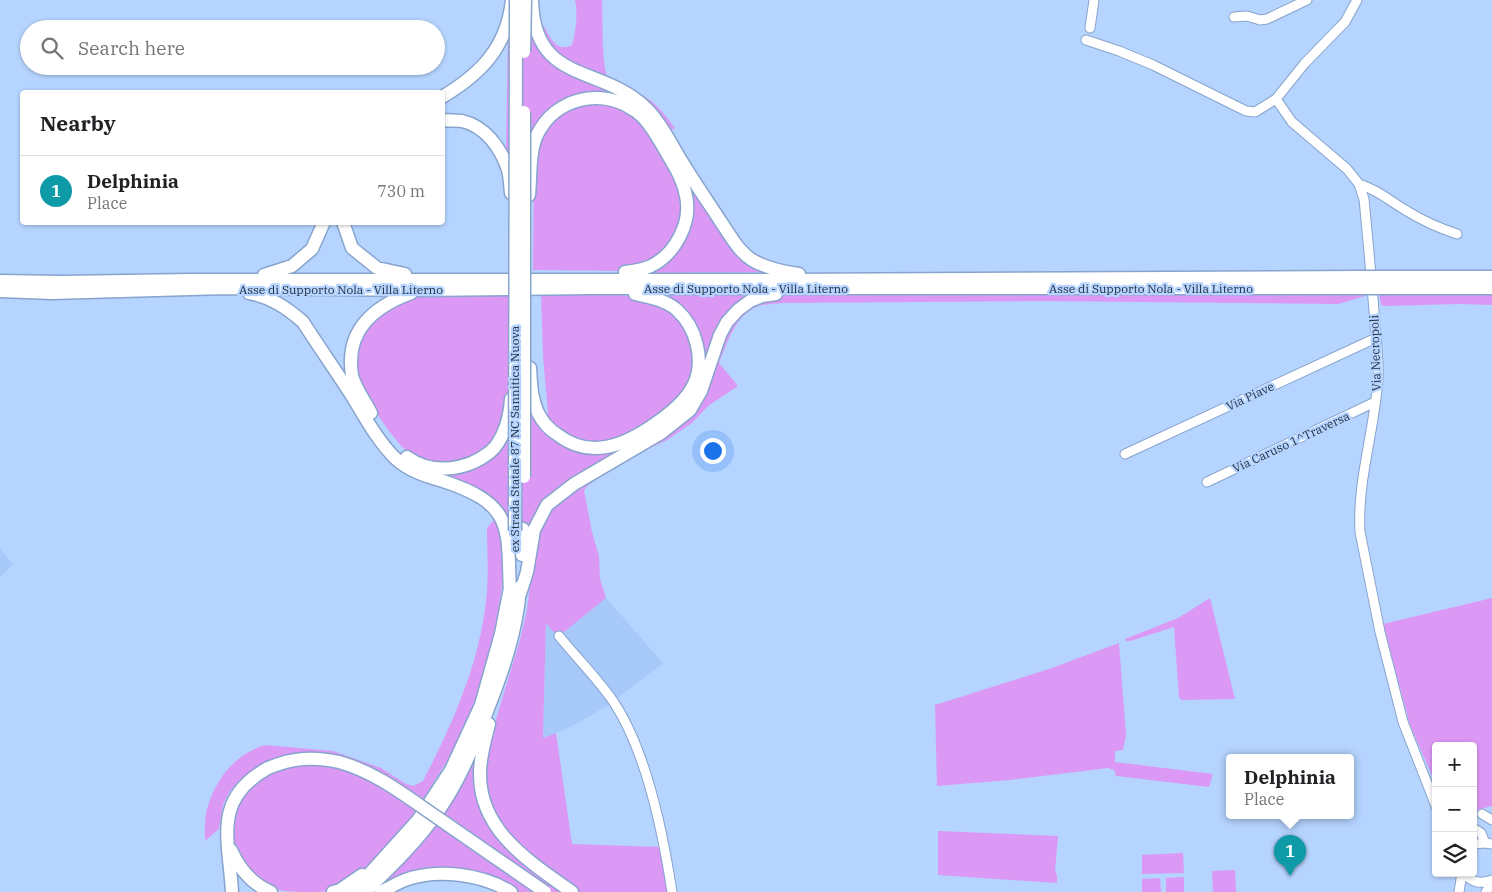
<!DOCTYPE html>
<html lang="en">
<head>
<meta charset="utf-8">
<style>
  :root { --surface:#fff; --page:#f6f6f6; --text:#202124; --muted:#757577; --line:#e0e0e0; --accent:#8d6106 }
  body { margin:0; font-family:"IBM Plex Serif",serif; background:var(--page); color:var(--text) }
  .controls { position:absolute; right:15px; bottom:15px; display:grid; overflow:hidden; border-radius:5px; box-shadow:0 1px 4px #0004 }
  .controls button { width:45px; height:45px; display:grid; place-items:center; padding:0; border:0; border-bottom:1px solid var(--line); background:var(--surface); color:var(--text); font:25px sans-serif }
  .you { position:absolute; left:712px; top:450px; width:18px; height:18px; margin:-12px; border:4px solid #fff; border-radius:50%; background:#1a73e8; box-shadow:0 0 0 8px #1a73e833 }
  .badge { display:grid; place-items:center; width:32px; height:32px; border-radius:50%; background:var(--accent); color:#fff; font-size:16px; font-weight:700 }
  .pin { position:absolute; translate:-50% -41px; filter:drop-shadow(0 1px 2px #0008) }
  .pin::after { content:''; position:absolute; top:26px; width:18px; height:15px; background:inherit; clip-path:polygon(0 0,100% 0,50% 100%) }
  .popup { position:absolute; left:1226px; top:754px; width:128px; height:65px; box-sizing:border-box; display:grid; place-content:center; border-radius:5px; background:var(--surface); filter:drop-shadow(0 1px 4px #0005); font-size:16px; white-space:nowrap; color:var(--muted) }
  .popup b { font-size:19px; color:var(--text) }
  .popup::after { content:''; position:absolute; left:50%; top:100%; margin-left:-10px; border:10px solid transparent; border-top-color:var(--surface) }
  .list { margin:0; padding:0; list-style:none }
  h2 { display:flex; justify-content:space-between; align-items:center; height:65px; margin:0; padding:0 20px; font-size:21px }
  h2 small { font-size:16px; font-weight:400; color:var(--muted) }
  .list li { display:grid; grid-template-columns:32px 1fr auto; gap:15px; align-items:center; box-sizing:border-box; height:70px; padding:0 20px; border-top:1px solid var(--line) }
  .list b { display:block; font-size:19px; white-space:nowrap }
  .list p { margin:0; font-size:16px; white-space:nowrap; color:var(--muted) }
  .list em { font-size:16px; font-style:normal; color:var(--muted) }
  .icon { flex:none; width:28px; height:28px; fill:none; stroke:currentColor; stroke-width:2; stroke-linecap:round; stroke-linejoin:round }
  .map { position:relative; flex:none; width:1492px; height:892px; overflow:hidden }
  .search { position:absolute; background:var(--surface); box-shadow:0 1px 4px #0004; left:20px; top:20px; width:425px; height:55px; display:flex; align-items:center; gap:12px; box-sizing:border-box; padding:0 18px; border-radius:28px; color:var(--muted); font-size:19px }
  .panel { position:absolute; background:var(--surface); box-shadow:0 1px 4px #0004; left:20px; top:90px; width:425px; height:135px; border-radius:5px }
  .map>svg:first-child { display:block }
  .built { fill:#a6c9f9 }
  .green { fill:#dc98f5 }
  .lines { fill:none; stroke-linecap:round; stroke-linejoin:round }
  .minor-casing { stroke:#87a4cd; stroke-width:11 }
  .highway-casing { stroke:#87a4cd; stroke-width:15 }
  .minor { stroke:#fff; stroke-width:9 }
  .highway { stroke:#fff; stroke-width:12 }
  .highway-bridge-casing { stroke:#87a4cd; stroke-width:15; stroke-linecap:butt }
  .highway-bridge { stroke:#fff; stroke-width:12 }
  .labels { text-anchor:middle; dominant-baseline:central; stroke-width:4.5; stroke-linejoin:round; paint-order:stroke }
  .street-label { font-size:12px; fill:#253142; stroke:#b5d4ff }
</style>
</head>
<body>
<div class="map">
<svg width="1492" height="892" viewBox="0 0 1492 892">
  <rect width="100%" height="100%" fill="#b5d4ff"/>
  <path class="built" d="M0,548L13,565L0,577Z
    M606,598L663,663L607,706L576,724L543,739L546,622L558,637Z"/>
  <path class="green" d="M575,0H602C603,14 601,68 608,77C616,87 632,89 642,95C657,103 665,115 675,128L663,134L689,179L764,272L646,273L679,244L683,196L680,226L658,257L623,271L533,270L534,166L537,165L538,146L510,160L506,150L508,32L532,26H544C550,38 557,53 572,45C576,31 578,14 575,0Z
    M1492,292V305L1459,304L1386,306L1381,305L1379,293Z
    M656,293H760C704,317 718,362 689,403C680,416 666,424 653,432L657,438C675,427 691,415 701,396C719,364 716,320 755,303C774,294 798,295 819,293H1367L1365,296L1338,304L1039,301L782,303C776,304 769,304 762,305C736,312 728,341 719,363L738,386L708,406L692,423L667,440L633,456L588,485L584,490L592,532L599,556L600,579L606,598L558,637L546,623L543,738L556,733L572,844L661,847L669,892H578L512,841L500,826L493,813L487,797L483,778L486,752L520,640L527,610L534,549L538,531L542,524L535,520L532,525H510C502,513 495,501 482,493C457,476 424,477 400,457L406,451C388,432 367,402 359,377C348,341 372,308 407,299C421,294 437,295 452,295C471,295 490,295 509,295L508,400H505L504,423L531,424V405L539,421L548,413L543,356L541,295C574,295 611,291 644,299C659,302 673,310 683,322C699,342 700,376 683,397C672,408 659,416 646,425L651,430C668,419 686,408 695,389C714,353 694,308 656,295Z
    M494,520L503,532L505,568L491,655L466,724L447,761L421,802L363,768L286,756L263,763L244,776L230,791L223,805L219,829L205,841C205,829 204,817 208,806C216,778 237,753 265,745L333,751L381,768L406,784L414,786L423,781C452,725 479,665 486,601C489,576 487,552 487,528Z
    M1210,598L1235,699L1181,700L1179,697L1174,627L1130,641H1126L1125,639L1178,618Z
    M1492,598V806L1473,811V746H1436V785L1410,725L1383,624Z
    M1119,643L1126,735L1123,750L1115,751V762L1213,774L1209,787L1116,776L1114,770L1108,768L1009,780L937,786L935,705L1049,669Z
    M477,750L487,817L568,892H518L492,879L467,872L378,889Z
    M301,762L343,768L381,786L417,809C393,841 367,876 328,891C322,892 313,892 306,892C288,892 270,891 256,878C252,875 250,870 247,866C243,860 237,854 235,847C227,826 237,798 253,784C265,772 285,768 301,762Z
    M938,831L1058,836L1055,871L1057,875V883L938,875Z
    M1183,853L1184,873L1142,874V855Z
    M1235,870L1236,892H1213L1212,871Z
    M1184,877V892H1166V878Z
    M1160,878L1161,892H1142V879Z"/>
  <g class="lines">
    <g class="minor-casing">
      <path id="minor" d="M1357,0L1345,22L1305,63L1276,99L1292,122L1347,169L1359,184L1364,199C1368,241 1372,283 1375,324C1376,342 1379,360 1378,378C1375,429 1357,480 1360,532L1380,632L1403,722L1436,806
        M1234,17L1247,16L1260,20L1267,19L1307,0
        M1090,28L1094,0
        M1086,40L1119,51L1153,65L1246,111L1255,112L1276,99
        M1359,184C1380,191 1388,200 1407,211C1423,221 1439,228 1457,234
        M1125,454L1376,338
        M1207,482L1375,402
        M559,636C576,657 597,678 613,701C646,750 663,833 672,892
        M1482,814L1492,820
        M1473,828L1481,833L1485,843
        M1473,844L1485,843L1492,844
        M1464,873C1472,883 1480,884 1492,880
        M1459,892L1462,873
        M1486,892L1492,882"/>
    </g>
    <g class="highway-casing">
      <path id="highway" d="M532,0C534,85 601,64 646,108C661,123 671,144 682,162C694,182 708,202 721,222C730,235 738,251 752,260C766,268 783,272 799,274
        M442,97C481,74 507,47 512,0
        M442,120C449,121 456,120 462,121C485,126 501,148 508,170C510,177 510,185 511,193
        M529,195C531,175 529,152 537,135C555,98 601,87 634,110C647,118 656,135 664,148C673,164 683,178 686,196C692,223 675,254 651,266C642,270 634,271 625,272
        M343,222L352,248L377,268L405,274
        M264,275L292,266L312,249L324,222
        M1384,277H1492
        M0,281L63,282L190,280H784L1363,277
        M1385,288H1492
        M0,291L52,293L225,288L418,290L590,288H1363
        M249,293C271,297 287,308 303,322C319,347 336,371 352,396C365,417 377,440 395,458C409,471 425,476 443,481C516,505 507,528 510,595
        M530,368C531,383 531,398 538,413C542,421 550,430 558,435C591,460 625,445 655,424C670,413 686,401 694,384C705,360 696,327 677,310C666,300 649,297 635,294
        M371,413C366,403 354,386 352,375C345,331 373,307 411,293
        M407,457C432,475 466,471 490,452C504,440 510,416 511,399
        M522,555L523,529
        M520,594L527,572L534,530L547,505L574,484L661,433L690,410L701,391L720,335L727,322L738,310L750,301L762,296L776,294
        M489,724C485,740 480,756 480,773C479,831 530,862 572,892
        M231,850C239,868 252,884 271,892
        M232,892C229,839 212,799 268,768
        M333,892L340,890L362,875
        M353,892L418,820L451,770L481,705L501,634L510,588
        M365,892C391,867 421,838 441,807C460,779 472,749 484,719C501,676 517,633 520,587
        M381,892C389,888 397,883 405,880C437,868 482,874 511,892"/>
    </g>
    <use href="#minor" class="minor"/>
    <use href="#highway" class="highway"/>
    <g class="highway-bridge-casing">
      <path id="highway-bridge" d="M524,52L525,0
        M524,112V477
        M1363,277H1384
        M1363,288H1385
        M515,531L516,0
        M268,768C292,758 313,756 339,762C376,772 407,797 438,818C474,843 509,867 545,892"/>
    </g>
    <use href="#highway-bridge" class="highway-bridge"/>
  </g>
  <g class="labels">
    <g class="street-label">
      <text x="746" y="288">Asse di Supporto Nola - Villa Literno</text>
      <text x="1151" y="288">Asse di Supporto Nola - Villa Literno</text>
      <text x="341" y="289">Asse di Supporto Nola - Villa Literno</text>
      <text transform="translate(1375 353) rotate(-92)">Via Necropoli</text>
      <text transform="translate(1250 396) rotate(-25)">Via Piave</text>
      <text transform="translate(514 439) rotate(-90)">ex Strada Statale 87 NC Sannitica Nuova</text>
      <text transform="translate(1291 442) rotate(-25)">Via Caruso 1^Traversa</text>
    </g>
  </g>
</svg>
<div class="controls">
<button>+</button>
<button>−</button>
<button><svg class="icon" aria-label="layers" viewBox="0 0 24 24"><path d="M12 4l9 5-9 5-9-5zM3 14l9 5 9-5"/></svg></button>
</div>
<div class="you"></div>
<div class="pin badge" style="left:1290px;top:876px;background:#0f9aa8">1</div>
<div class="popup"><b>Delphinia</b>Place</div>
<div class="search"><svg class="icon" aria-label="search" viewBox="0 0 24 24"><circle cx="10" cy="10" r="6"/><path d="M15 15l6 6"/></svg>Search here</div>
<section class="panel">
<h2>Nearby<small></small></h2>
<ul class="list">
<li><span class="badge" style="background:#0f9aa8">1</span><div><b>Delphinia</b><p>Place</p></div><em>730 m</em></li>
</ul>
</section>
</div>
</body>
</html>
